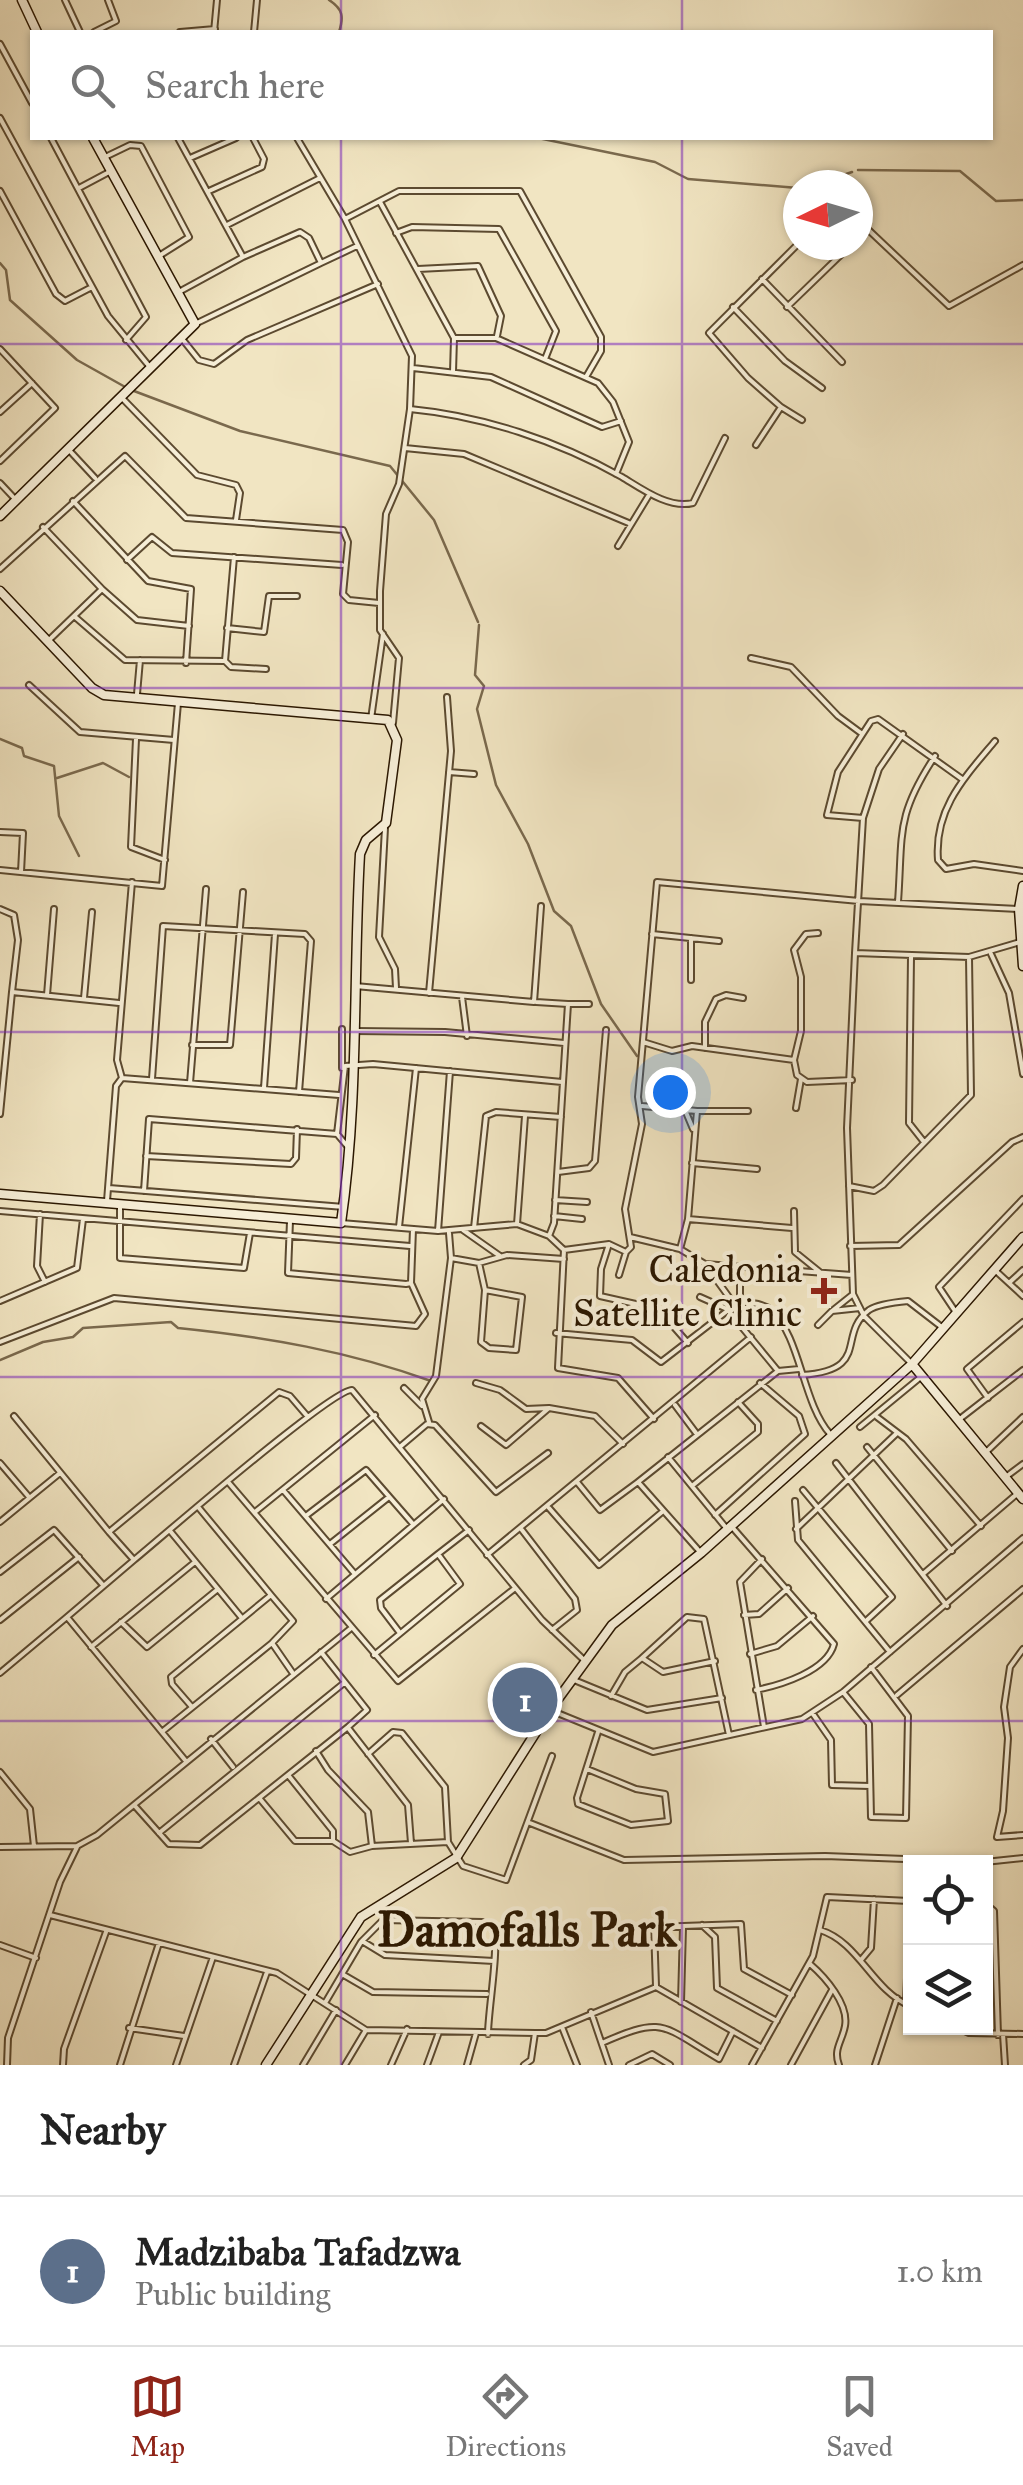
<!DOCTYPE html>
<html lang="en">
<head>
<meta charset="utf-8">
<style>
  :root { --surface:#fff; --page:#f2f2f2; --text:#222; --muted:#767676; --line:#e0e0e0; --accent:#8f2418 }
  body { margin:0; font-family:"IM FELL Great Primer",serif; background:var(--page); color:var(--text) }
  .controls { position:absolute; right:30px; bottom:30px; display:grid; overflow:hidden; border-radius:0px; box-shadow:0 2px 8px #0004 }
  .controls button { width:90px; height:90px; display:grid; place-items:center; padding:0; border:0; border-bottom:2px solid var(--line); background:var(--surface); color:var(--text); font:50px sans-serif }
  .compass { position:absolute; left:783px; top:170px; width:90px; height:90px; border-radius:50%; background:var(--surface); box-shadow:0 2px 8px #0004; rotate:265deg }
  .you { position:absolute; left:670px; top:1092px; width:35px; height:35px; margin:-25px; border:8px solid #fff; border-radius:50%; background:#1a73e8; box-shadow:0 0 0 15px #1a73e833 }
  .badge { display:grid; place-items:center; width:65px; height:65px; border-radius:50%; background:var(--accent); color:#fff; font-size:32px; font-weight:700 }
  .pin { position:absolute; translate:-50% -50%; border:5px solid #fff; box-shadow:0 2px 10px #0006 }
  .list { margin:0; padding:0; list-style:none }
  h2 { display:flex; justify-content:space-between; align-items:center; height:130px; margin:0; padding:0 40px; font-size:42px }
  h2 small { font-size:32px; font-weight:400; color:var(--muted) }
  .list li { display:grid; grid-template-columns:65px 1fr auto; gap:30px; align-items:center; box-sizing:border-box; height:150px; padding:0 40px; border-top:2px solid var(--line) }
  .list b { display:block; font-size:38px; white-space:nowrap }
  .list p { margin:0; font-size:32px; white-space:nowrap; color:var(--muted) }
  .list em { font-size:32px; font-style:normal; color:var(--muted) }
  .icon { flex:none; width:55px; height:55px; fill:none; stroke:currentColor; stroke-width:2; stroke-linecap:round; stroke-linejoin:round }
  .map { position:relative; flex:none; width:1023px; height:2065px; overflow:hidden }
  .search { position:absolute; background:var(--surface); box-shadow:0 2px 8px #0004; left:30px; right:30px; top:30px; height:110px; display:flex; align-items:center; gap:25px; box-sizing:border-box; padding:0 35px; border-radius:0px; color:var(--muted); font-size:38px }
  .sheet { height:280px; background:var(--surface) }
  nav { display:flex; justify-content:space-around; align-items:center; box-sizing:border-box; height:140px; border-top:2px solid var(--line); background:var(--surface); font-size:28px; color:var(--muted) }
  nav a { display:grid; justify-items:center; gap:5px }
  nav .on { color:var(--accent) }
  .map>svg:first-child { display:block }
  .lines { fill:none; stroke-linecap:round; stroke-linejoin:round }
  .stream { stroke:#7a694d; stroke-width:2.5 }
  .street-casing { stroke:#5c4a30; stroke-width:8 }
  .secondary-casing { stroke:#2b1700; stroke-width:11 }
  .street { stroke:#f6eed7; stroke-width:4 }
  .secondary { stroke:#f6eed7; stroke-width:8 }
  .grid { fill:none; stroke:#7b2cbf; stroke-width:2.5; stroke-opacity:0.55 }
  .poi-dot { fill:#8f2418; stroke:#f6eed7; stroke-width:4 }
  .labels { text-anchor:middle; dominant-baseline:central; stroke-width:8; stroke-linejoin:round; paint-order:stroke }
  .poi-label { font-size:38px; fill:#2b1700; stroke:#f6eed7; text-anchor:end }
  .district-label { font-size:48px; font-weight:bold; fill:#2b1700; stroke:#f6eed7 }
</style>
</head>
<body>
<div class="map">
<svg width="1023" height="2065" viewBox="0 0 1023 2065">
  <rect width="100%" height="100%" fill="#f1e5c2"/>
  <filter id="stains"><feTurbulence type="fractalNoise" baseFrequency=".002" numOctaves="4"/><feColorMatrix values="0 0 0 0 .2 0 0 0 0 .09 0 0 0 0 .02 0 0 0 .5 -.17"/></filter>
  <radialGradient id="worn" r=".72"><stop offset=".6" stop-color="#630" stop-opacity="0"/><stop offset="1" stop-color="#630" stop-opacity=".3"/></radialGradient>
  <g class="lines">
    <path class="stream" d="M329,0C343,9 344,17 339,32
      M538,138L655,162L688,179L798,188
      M858,170L960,171L996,201L1023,200
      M814,185L852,172
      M0,263L6,270L10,300L77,360L127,388
      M134,391L240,431L390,466L434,520L478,622
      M479,625L475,675L484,686L477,709L496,785L528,844L554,911L571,926L601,1004L637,1056
      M0,739L22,748L24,756L54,766L59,816L79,856
      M57,778L103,763L129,777
      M0,1360L43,1342L73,1337L83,1328L171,1322L178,1328C266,1337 348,1351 431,1381"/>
    <g class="street-casing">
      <path id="street" d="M65,0L80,32
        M94,32L116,21L108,0
        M180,32L215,29
        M214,32L217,0
        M254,32L257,0
        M0,44L32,103
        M0,118L108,316L149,366
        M51,138L146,317L126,340
        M297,138L345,219L412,356L410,409L399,484L386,514L380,591V630L399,658L393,723
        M103,158L130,145L141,146L189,237L159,256
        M190,158L236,138
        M79,188L111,171
        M0,191L56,294L65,301L92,287
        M209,191L262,167L264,159L253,138
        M380,202L454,338L453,372
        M345,219L399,191H520L601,337V351L586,377
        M858,220L949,306L1023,265
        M227,225L320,178
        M396,233L412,227L499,229L556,331L545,359
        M858,238L867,229
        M243,257L300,232L309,238L321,263L357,246
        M418,269L478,266L501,316L497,336
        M762,279L842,362
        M177,293L243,257L178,138
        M733,307L785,361L822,388
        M787,307L851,245
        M195,324L321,263
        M454,338H496L598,383L613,402L629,442L616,474
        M183,340L199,360L214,364L247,340L378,284
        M0,349L55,408L0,461
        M413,368L491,377L602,427L621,421
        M123,399L197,475L236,485L240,493L236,520
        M781,407L748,378L709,333L798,244
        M410,409C483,416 558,441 622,477C642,489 669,509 693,503L725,438
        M0,412L32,383
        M756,445L781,407L802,420
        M405,448L464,454L631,524
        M69,450L95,478
        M0,483L16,500
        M73,501L148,581L191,589L186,663
        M43,527L102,589L48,641
        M618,546L649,495
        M127,560L152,537L172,553L342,565
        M0,569L125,456L186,518L343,530L348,542L343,594L349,600L379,603
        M102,589L137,620L189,626
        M74,616L125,660L225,661L231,667L266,669
        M227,628L264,632L269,596H297
        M751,658L791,667L838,716L861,733
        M225,661L234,557
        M29,685L80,732L174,740
        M137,694L140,660
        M371,719L383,634
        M903,734L879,769L863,818L855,953L969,957L1020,942
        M136,739L131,847L165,860
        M995,741C964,778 934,809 938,860L946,869L974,864L1023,871
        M449,772L474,774
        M863,818L827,815L838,772L871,721L878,719L962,779
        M385,828L379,937L395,969L396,988
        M0,832L23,833L21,872
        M0,870L162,886L178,703
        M132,882L117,1060L122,1078L339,1095
        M898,902C903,833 895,817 935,756
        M0,909L14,915L18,940L12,992L119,1003
        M652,934L719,941
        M855,953L847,1128L853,1294L864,1316L912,1364
        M991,954L1009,993L1023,1074
        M911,957L909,1123L924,1142
        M691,980V938
        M355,986L534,1002L541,906
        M429,993L451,751L447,697
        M47,995L54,909
        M462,997L467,1036
        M84,998L92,912
        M536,1002L568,1004L554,1223L549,1236
        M568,1004H589
        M355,1031L445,1032L564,1043
        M643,1042L672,1051L692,1046L794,1060L801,1031V977L794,950L806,934L818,933
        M192,1045H230L243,892
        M705,1048V1022L716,999L726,995L743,998
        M794,1060L797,1075L807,1082L852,1080
        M342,1068V1029
        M152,1079L163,926L305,934L311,941L299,1092
        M190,1083L206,889
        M264,1088L275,934
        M642,1106L697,1111L688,1219L680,1249
        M796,1108L801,1079
        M685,1110L693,1129
        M697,1111H748
        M0,1114L12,992
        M348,1147L337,1134L345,1066L373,1064L562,1082
        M146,1156L291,1164L296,1158L297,1129
        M692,1163L757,1169
        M558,1172L589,1168L595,1161L606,1030
        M849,1186L874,1191L883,1185L971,1095L969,957
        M109,1188L344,1207
        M144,1191L149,1119L337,1134
        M555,1200L587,1202
        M107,1201L116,1086L122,1078
        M120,1206V1258L244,1268L250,1233
        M0,1211L410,1246
        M794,1211L795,1252L821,1273
        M40,1214L37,1266L45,1282
        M554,1216L582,1219
        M688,1219L792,1228
        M290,1221L288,1273L406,1284L411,1283L413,1229
        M341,1223L438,1231L517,1224L549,1236L564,1250L558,1368L618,1378L654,1419
        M517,1224L525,1116
        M399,1227L416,1068
        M474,1228L486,1116L496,1112L561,1117
        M463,1230L500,1256
        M438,1231L450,1071
        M449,1233L451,1258L479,1263L507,1255L564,1259
        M630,1237L680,1249L705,1264L852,1275
        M609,1244L601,1269L600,1296L658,1309L688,1343
        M850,1246L899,1245L1012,1142L1023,1137
        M564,1250L609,1244L626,1252L631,1247L625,1209L642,1124L638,1097L657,882L859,901L1019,909
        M479,1263L485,1290L481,1342L489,1348L516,1350L522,1297L485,1290
        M705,1264L734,1304
        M997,1272L1023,1296
        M619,1275L626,1252
        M1010,1282L1023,1270
        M700,1297L727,1309L778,1371L799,1369
        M0,1301L77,1268L83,1219
        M740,1301V1267
        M832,1311L852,1295
        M957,1314L939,1287L1023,1199
        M818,1325L832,1311L860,1308
        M556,1333L632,1340L661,1362L740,1301C749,1303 763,1303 771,1310C801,1337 802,1402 830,1434
        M0,1342L114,1298L416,1326L425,1314L411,1283
        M802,1375C872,1370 836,1335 869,1310C878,1304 897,1302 908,1301L943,1328
        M476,1383L500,1390L526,1409L549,1408
        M404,1388L422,1406
        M988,1398L967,1369L1023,1322
        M675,1405L696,1433
        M14,1416L109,1532
        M308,1417L290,1396L279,1392L109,1532L134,1560C163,1536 332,1389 352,1390L542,1620L584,1660
        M877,1417L906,1439L981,1526
        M961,1418L1023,1370
        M429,1422L422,1399L436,1376L451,1258
        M481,1426L506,1445L549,1408L595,1416L623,1444
        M860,1427L922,1376
        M401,1446L427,1424L435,1425L496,1492L548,1453
        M867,1447L952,1551
        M985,1453L1023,1417
        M668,1457L727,1529
        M0,1463L29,1497
        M836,1463L947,1606
        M1007,1476L1023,1464
        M577,1482L600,1510L638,1482
        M229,1483L398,1681L514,1589
        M692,1486L758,1432V1424L738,1402
        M283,1490L354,1573
        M803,1490L892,1597L866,1621
        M795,1501L798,1540L890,1652
        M199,1508L271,1595
        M549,1508L599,1565L662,1512
        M255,1512L375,1415
        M307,1515L366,1470L413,1524
        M715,1515L805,1434L799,1416L760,1383
        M0,1522L60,1473
        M733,1528L834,1644C827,1671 781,1685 756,1690
        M796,1529L897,1433
        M522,1530L575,1599L577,1610L552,1630
        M171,1532L241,1617
        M330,1544L389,1497
        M701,1553L638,1482L778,1371
        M438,1554L469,1530
        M487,1555L751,1337
        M762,1559L740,1582L764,1727
        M0,1572L54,1530L103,1585
        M923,1574L1018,1493
        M326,1599L444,1499
        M744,1615L759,1614L788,1588
        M67,1617L134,1560
        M0,1620L79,1557
        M121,1622L147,1647L218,1589
        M91,1647L195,1562
        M1023,1649L1010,1667L1004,1707L1008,1738L1003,1811L997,1837L1023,1835
        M750,1654L777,1646L813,1616
        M374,1655L460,1584L438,1554L380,1600L381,1608L400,1633
        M715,1661L663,1672L642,1658L687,1617L704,1619L729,1735
        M0,1673L67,1617L185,1760
        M574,1680L647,1710L722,1698
        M843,1692L869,1724L871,1817L906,1818L908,1716L871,1667
        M897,1695L1023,1589
        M611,1696L625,1672L642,1658
        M192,1707L172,1684L171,1677L271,1595L293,1621L272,1643
        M550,1710L653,1752L802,1719L843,1692L1023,1538
        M813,1714L831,1740L832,1785L870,1786
        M349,1729L408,1805L411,1843
        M163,1731L272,1643L292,1672
        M211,1739L233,1767
        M316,1751L328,1770L368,1812L372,1846L350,1852L333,1841
        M368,1754L393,1732L402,1733L445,1787L448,1842
        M587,1769L636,1789L665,1794L668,1821L631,1825L578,1804L577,1798L598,1732
        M0,1772L30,1809L34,1846
        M260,1799L295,1841H333V1831L288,1775
        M135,1806L169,1844L200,1845L348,1727L367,1710L321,1652
        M530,1823L624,1860L825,1856L985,1862L1023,1858
        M159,1833L344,1683
        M372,1846L448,1842L463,1866L506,1880L552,1756
        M0,1847L77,1846L97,1835L350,1629
        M986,1904L994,1911L998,2035
        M50,1915L277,1973L366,2030L535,2033
        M702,1925L715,1937L717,1988L777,2021
        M820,1930C859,1942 872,1990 910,2006
        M0,1945L36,1958
        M861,1960L871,1948L874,1899
        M810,1964C825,1977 849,2004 845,2026C842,2042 833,2049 839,2065
        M342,1974L373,1992L487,1994
        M656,1986L654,1927L741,1924L744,1969L792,1995
        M681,2002L683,1927
        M325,2003L361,1942
        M906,2004L910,1901
        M591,2012L609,2065
        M562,2027L577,2065
        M129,2028L184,2036
        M958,2028L969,2033L1023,2034
        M488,2034C488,2012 499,1948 494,1933C492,1926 489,1925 482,1922L383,1920L362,1941L385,1955L494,1961
        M1003,2034L1005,2065
        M602,2043C665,2015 662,2026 719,2059L733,2031
        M7,2065L8,2038L60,1882L77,1847
        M63,2065L64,2049L106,1932
        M120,2065L159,1943
        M176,2065L213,1957
        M234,2065L267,1972
        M303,2065L336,2010
        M345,2065L366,2030
        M391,2065L407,2029
        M427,2065L439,2032
        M467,2065L476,2033
        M524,2065L531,2060L535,2033H546L656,1987L762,2048
        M629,2065L652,2054L670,2065
        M752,2065L813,1956L827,1897L909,1901
        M791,2065L832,1990
        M875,2065L897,1998"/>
    </g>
    <g class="secondary-casing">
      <path id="secondary" d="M22,0L37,32
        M0,516L195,324L93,138
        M0,591L92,688L104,695L388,720L397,740L386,823L366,840L360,854C353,977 359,1100 341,1223L0,1194
        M1023,886L1019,909L1023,966
        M912,1364L1023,1499
        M266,2065L361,1917L456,1858L550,1710L612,1625L701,1553L912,1364L1023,1237"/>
    </g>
    <use href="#street" class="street"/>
    <use href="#secondary" class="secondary"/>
  </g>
  <path class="grid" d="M341,0V32M682,0V32M341,138V2065M682,138V2065M0,344H1023M0,688H1023M0,1032H1023M0,1377H1023M0,1721H1023"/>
  <path class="poi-dot" d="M819 1276h10v10h10v10h-10v10h-10v-10h-10v-10h10z"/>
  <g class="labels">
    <g class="poi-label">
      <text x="802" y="1269">Caledonia<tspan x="802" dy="44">Satellite Clinic</tspan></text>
    </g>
    <g class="district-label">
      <text x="527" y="1929">Damofalls Park</text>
    </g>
  </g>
  <rect width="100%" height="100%" filter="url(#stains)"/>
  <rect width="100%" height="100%" fill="url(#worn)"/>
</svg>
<div class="controls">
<button><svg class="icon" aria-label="locate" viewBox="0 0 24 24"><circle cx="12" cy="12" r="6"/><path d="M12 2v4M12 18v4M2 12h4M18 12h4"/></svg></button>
<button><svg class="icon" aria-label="layers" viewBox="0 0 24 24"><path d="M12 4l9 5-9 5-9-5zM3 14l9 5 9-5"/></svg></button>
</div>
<svg class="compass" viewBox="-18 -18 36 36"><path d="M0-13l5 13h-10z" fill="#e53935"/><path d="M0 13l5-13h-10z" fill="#767676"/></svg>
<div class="you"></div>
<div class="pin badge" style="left:525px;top:1700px;background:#5c6f8a">1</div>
<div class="search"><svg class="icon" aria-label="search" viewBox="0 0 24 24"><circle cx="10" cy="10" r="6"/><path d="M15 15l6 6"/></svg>Search here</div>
</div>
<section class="sheet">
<h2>Nearby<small></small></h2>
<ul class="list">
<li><span class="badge" style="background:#5c6f8a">1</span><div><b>Madzibaba Tafadzwa</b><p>Public building</p></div><em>1.0 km</em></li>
</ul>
</section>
<nav>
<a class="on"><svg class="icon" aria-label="map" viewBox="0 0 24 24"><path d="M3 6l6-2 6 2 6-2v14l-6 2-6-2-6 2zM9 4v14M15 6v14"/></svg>Map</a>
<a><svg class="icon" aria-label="directions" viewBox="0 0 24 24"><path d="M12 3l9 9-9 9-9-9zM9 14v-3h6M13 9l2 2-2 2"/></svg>Directions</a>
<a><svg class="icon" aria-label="saved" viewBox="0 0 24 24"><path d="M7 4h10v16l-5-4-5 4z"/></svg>Saved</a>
</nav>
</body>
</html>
